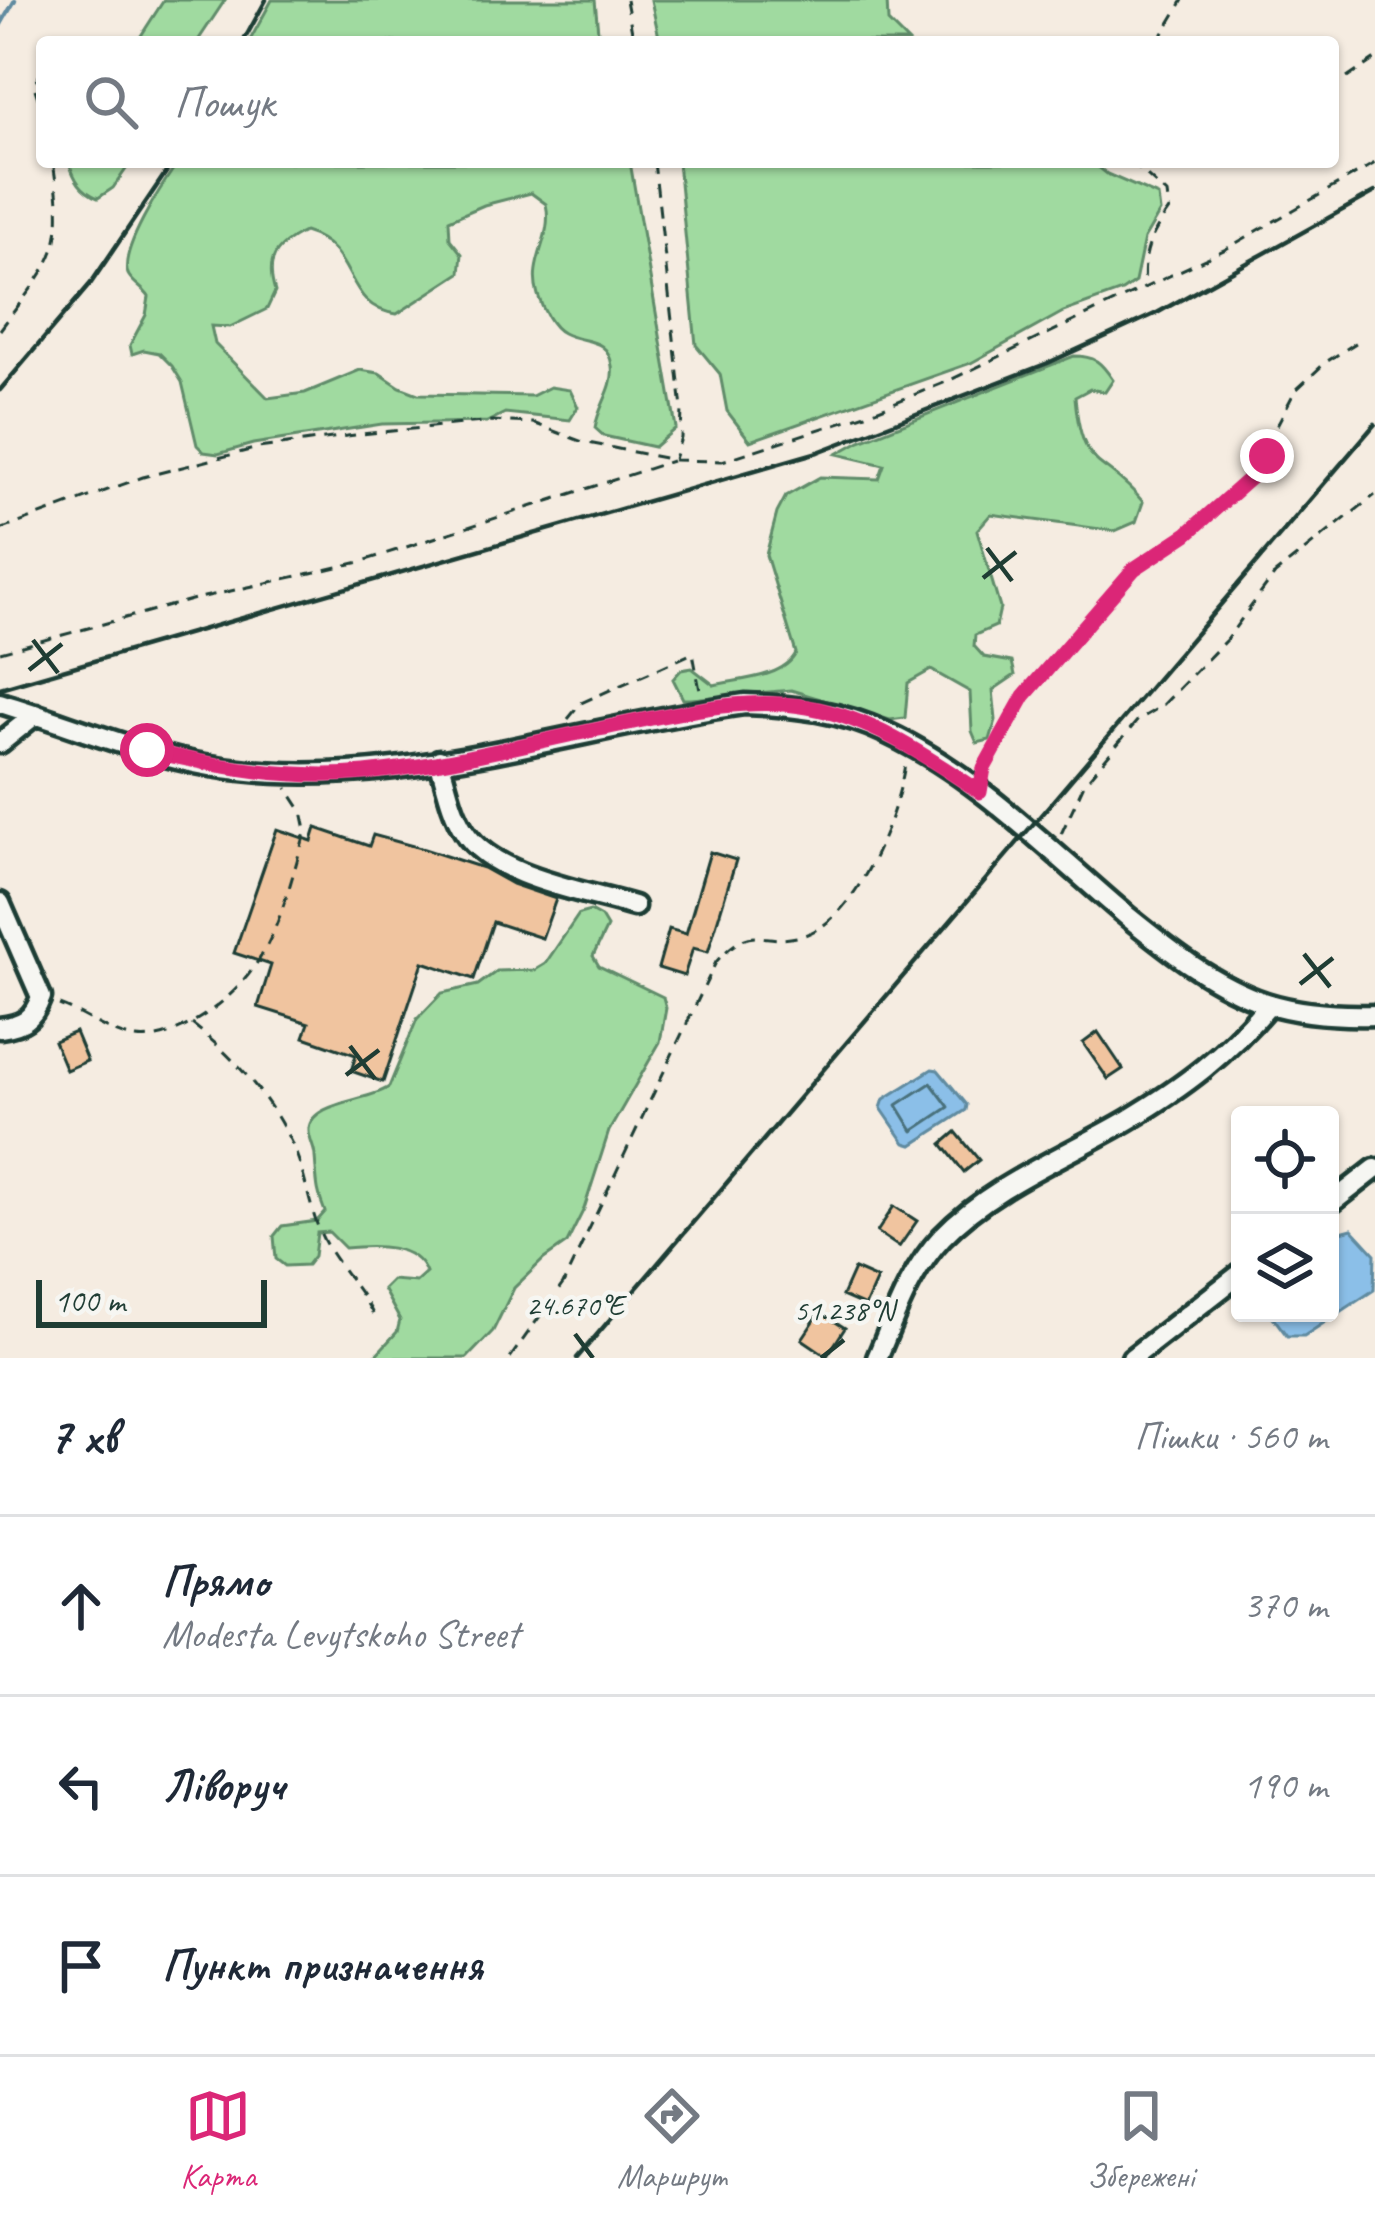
<!DOCTYPE html>
<html lang="uk">
<head>
<meta charset="utf-8">
<style>
  :root { --surface:#fff; --page:#f2f2f3; --text:#1f2937; --muted:#747a83; --line:#e0e1e3; --accent:#db2777 }
  body { margin:0; font-family:Caveat,sans-serif; background:var(--page); color:var(--text) }
  .controls { position:absolute; right:36px; bottom:36px; display:grid; overflow:hidden; border-radius:12px; box-shadow:0 3px 9px #0004 }
  .controls button { width:108px; height:108px; display:grid; place-items:center; padding:0; border:0; border-bottom:3px solid var(--line); background:var(--surface); color:var(--text); font:60px sans-serif }
  .scale { position:absolute; left:36px; bottom:30px; width:231px; box-sizing:border-box; padding-left:12px; border:6px solid #1f3d34; border-top:0; font-size:33px; line-height:42px; white-space:nowrap; color:#1f3d34; -webkit-text-stroke:9px #f6f6f2; paint-order:stroke }
  .stop { position:absolute; width:36px; height:36px; margin:-27px; border:9px solid #db2777; border-radius:50%; background:#fff }
  .stop.end { background:#db2777; border-color:#fff; box-shadow:0 3px 12px #0008 }
  .list { margin:0; padding:0; list-style:none }
  h2 { display:flex; justify-content:space-between; align-items:center; height:156px; margin:0; padding:0 48px; font-size:51px }
  h2 small { font-size:39px; font-weight:400; color:var(--muted) }
  .list li { display:grid; grid-template-columns:78px 1fr auto; gap:36px; align-items:center; box-sizing:border-box; height:180px; padding:0 48px; border-top:3px solid var(--line) }
  .list b { display:block; font-size:45px; white-space:nowrap }
  .list p { margin:0; font-size:39px; white-space:nowrap; color:var(--muted) }
  .list em { font-size:39px; font-style:normal; color:var(--muted) }
  .icon { flex:none; width:66px; height:66px; fill:none; stroke:currentColor; stroke-width:2; stroke-linecap:round; stroke-linejoin:round }
  .map { position:relative; flex:none; width:1375px; height:1358px; overflow:hidden }
  .search { position:absolute; background:var(--surface); box-shadow:0 3px 9px #0004; left:36px; right:36px; top:36px; height:132px; display:flex; align-items:center; gap:30px; box-sizing:border-box; padding:0 42px; border-radius:12px; color:var(--muted); font-size:45px }
  .sheet { height:696px; background:var(--surface) }
  nav { display:flex; justify-content:space-around; align-items:center; box-sizing:border-box; height:168px; border-top:3px solid var(--line); background:var(--surface); font-size:33px; color:var(--muted) }
  nav a { display:grid; justify-items:center; gap:6px }
  nav .on { color:var(--accent) }
  .map>svg:first-child { display:block }
  .green { fill:#a0daa0; stroke:#608c6a; stroke-width:3 }
  .water { fill:#8bbfe8; stroke:#608ba0; stroke-width:3 }
  .lines { fill:none; stroke-linecap:round; stroke-linejoin:round }
  .shore { stroke:#4a717c; stroke-width:3 }
  .stream { stroke:#608ba0; stroke-width:4.5 }
  .building { fill:#f0c49f; stroke:#1f3d34; stroke-width:3 }
  .minor-casing { stroke:#1f3d34; stroke-width:27 }
  .path { stroke:#1f3d34; stroke-width:3; stroke-dasharray:12 9; stroke-linecap:butt }
  .minor { stroke:#f6f6f2; stroke-width:18 }
  .rail { stroke:#1f3d34; stroke-width:4.5 }
  .route { stroke:#db2777; stroke-width:15 }
  .ticks { fill:none; stroke:#1f3d34; stroke-width:4.5 }
  .ticks-label { font-size:30px; text-anchor:middle; fill:#1f3d34; stroke:#f6f6f2; stroke-width:9; stroke-linejoin:round; paint-order:stroke }
</style>
</head>
<body>
<div class="map">
<svg width="1375" height="1358" viewBox="0 0 1375 1358">
  <rect width="100%" height="100%" fill="#f5ece1"/>
  <filter id="ink" filterUnits="userSpaceOnUse"><feTurbulence type="fractalNoise" baseFrequency=".00833" numOctaves="2"/><feDisplacementMap in="SourceGraphic" scale="24" xChannelSelector="R" yChannelSelector="G"/><feConvolveMatrix kernelMatrix="1 2 1 2 8 2 1 2 1" color-interpolation-filters="sRGB"/></filter>
  <g filter="url(#ink)">
    <path class="green" d="M164,0H225L197,42H137Z
      M272,0H595L599,42H249Z
      M651,0H887L888,22L908,42H660Z
      M69,162H131L113,188L98,198C81,191 74,179 69,162Z
      M178,162H630L676,428L654,447L604,436L595,428C598,406 615,388 612,366C608,336 584,344 563,333C551,327 542,308 538,295C527,261 554,238 546,204L531,193L484,205L449,220L450,239L462,254L460,273L397,314C341,307 360,248 304,232C275,246 265,260 275,292L267,309L230,327L211,326L215,344L268,398L305,393L360,370L379,373L400,387L418,394L532,396L550,387L570,390L578,407L570,420L505,413L487,422L382,424L253,444L218,454L204,452L197,445L182,382L172,366L159,353L144,350L132,354L130,345L146,315L149,297C144,289 134,284 129,276C115,255 165,181 178,162Z
      M678,162H1092L1107,174L1158,196L1160,212L1144,239L1135,282L1122,291L1063,312L971,363L750,441L727,411L720,374L696,345Z
      M1074,356C1095,356 1101,362 1113,380L1105,392L1090,389L1075,397C1082,475 1103,453 1143,502L1136,522L1115,531L991,514L977,530L1000,608L996,626L975,635L974,646L984,657L1012,662L1015,675L993,690L996,720L990,740L977,743L972,731L970,692L931,670L908,683L905,718L890,720L791,690L691,699H683L673,679L681,670L692,668L714,685C739,679 784,678 796,653L766,555L777,513L786,496L820,477L879,479L884,465L837,454L860,441Z
      M590,911L601,917L607,927L593,956L599,966L663,997L666,1008L660,1042L609,1131L584,1209L567,1243L544,1259L514,1288L493,1331L467,1358H373L397,1332L400,1320L383,1289L392,1280L416,1282L426,1273C415,1243 372,1245 345,1248L329,1232L317,1233L314,1256L307,1265L285,1266L276,1259L274,1236L282,1226L317,1221L325,1212C316,1191 317,1178 315,1157C315,1148 308,1138 309,1129C310,1102 370,1101 389,1087L417,1019L442,993L478,985L497,971L535,970L545,964L579,914Z"/>
    <path class="water" d="M932,1069L938,1070L967,1105L966,1110L912,1145L905,1143L881,1108L884,1099Z
      M1352,1229L1375,1254L1374,1290L1304,1336H1287L1270,1313H1330V1235Z"/>
    <g class="lines">
      <path class="shore" d="M931,1083L949,1107L913,1131L897,1105Z"/>
      <path class="stream" d="M0,26L15,0"/>
    </g>
    <path class="building" d="M316,828L369,846L373,835L424,849L483,868L512,884L556,899L542,938L493,922L474,979L423,962L383,1082L351,1071L356,1055L304,1037L309,1023L258,1007L271,965L234,953L277,829L312,841Z
      M710,852L736,860L708,952L693,948L684,976L658,968L669,929L686,934Z
      M75,1032L87,1061L66,1070L54,1041Z
      M1098,1032L1123,1069L1108,1079L1083,1043Z
      M956,1132L979,1160L964,1172L942,1144Z
      M894,1206L917,1221L899,1247L877,1232Z
      M854,1269L877,1279L865,1306L842,1296Z
      M820,1312L845,1328L827,1356L802,1339Z"/>
    <g class="lines">
      <g class="minor-casing">
        <path id="minor" d="M0,703C70,724 139,754 211,766C387,796 570,728 745,704C795,706 841,711 887,733C977,775 1052,853 1127,916C1169,950 1214,986 1266,1003C1301,1014 1339,1016 1375,1015
          M0,743L36,714
          M439,760C446,783 451,811 464,831C492,877 584,891 634,906
          M0,903L41,997C33,1019 23,1025 0,1028
          M1330,1204L1375,1169
          M877,1358C895,1316 910,1271 942,1237C993,1184 1065,1157 1128,1120C1185,1086 1226,1055 1269,1004
          M1132,1358L1240,1274"/>
      </g>
      <path class="path" d="M626,0L634,42
        M64,42L70,35
        M1158,42L1183,0
        M42,70L34,86L42,110
        M1347,78L1375,59
        M654,162L682,409L681,438L674,459
        M1131,162L1167,194L1169,210C1150,236 1142,254 1145,287
        M0,330C52,259 68,255 53,162
        M0,530L143,477L258,448L362,434L492,421L533,423L583,442L674,460L722,461L866,414L946,382L1226,249L1375,163
        M0,652L195,599L360,562L672,461
        M568,719L581,703L693,653L701,696
        M983,772L1024,696L1134,569L1187,534L1250,478L1267,456L1277,425L1295,391L1326,362L1362,339
        M1061,834L1084,784L1138,720L1162,706L1226,640L1275,574L1375,495
        M59,1005C84,1014 111,1035 136,1038C158,1041 180,1030 198,1019C273,973 282,909 306,830L302,811L287,788
        M192,1024C235,1057 277,1105 297,1156C308,1185 311,1219 327,1246C342,1271 361,1290 374,1316
        M510,1358L563,1284L716,962C754,919 760,947 801,936C857,922 897,816 905,764"/>
      <use href="#minor" class="minor"/>
      <path class="rail" d="M243,42L266,0
        M0,390L91,283L173,162
        M0,688L818,452L1048,363L1157,313L1375,192
        M577,1358L1375,424"/>
    </g>
  </g>
  <g class="lines" filter="url(#ink)">
    <path class="route" d="M147,750C217,767 292,780 365,773C443,766 522,744 599,729C666,716 740,695 808,707C873,719 926,756 980,792L984,768L1024,696L1134,569L1187,534L1250,478L1267,456"/>
  </g>
  <path class="ticks" d="M987,548L1012,581M983,578L1016,552M33,640L58,673M29,670L62,644M1304,954L1330,987M1300,984L1333,958M350,1046L375,1079M346,1075L379,1050M575,1334L593,1358M821,1358L844,1340"/>
  <g class="ticks-label">
    <text x="575" y="1315">24.670°E</text>
    <text x="844" y="1320">51.238°N</text>
  </g>
</svg>
<div class="controls">
<button><svg class="icon" aria-label="locate" viewBox="0 0 24 24"><circle cx="12" cy="12" r="6"/><path d="M12 2v4M12 18v4M2 12h4M18 12h4"/></svg></button>
<button><svg class="icon" aria-label="layers" viewBox="0 0 24 24"><path d="M12 4l9 5-9 5-9-5zM3 14l9 5 9-5"/></svg></button>
</div>
<div class="scale">100 m</div>
<div class="stop" style="left:147px;top:750px"></div>
<div class="stop end" style="left:1267px;top:456px"></div>
<div class="search"><svg class="icon" aria-label="search" viewBox="0 0 24 24"><circle cx="10" cy="10" r="6"/><path d="M15 15l6 6"/></svg>Пошук</div>
</div>
<section class="sheet">
<h2>7 хв<small>Пішки · 560 m</small></h2>
<ul class="list">
<li><svg class="icon" aria-label="ahead" viewBox="0 0 24 24"><path d="M12 20V5M6 11l6-6 6 6"/></svg><div><b>Прямо</b><p>Modesta Levytskoho Street</p></div><em>370 m</em></li>
<li><svg class="icon" aria-label="left" viewBox="0 0 24 24"><path d="M17 20v-9H6M10 6l-5 5 5 5"/></svg><div><b>Ліворуч</b></div><em>190 m</em></li>
<li><svg class="icon" aria-label="arrive" viewBox="0 0 24 24"><path d="M6 21V4h12l-3 4 3 4H6"/></svg><div><b>Пункт призначення</b></div></li>
</ul>
</section>
<nav>
<a class="on"><svg class="icon" aria-label="map" viewBox="0 0 24 24"><path d="M3 6l6-2 6 2 6-2v14l-6 2-6-2-6 2zM9 4v14M15 6v14"/></svg>Карта</a>
<a><svg class="icon" aria-label="directions" viewBox="0 0 24 24"><path d="M12 3l9 9-9 9-9-9zM9 14v-3h6M13 9l2 2-2 2"/></svg>Маршрут</a>
<a><svg class="icon" aria-label="saved" viewBox="0 0 24 24"><path d="M7 4h10v16l-5-4-5 4z"/></svg>Збережені</a>
</nav>
</body>
</html>
